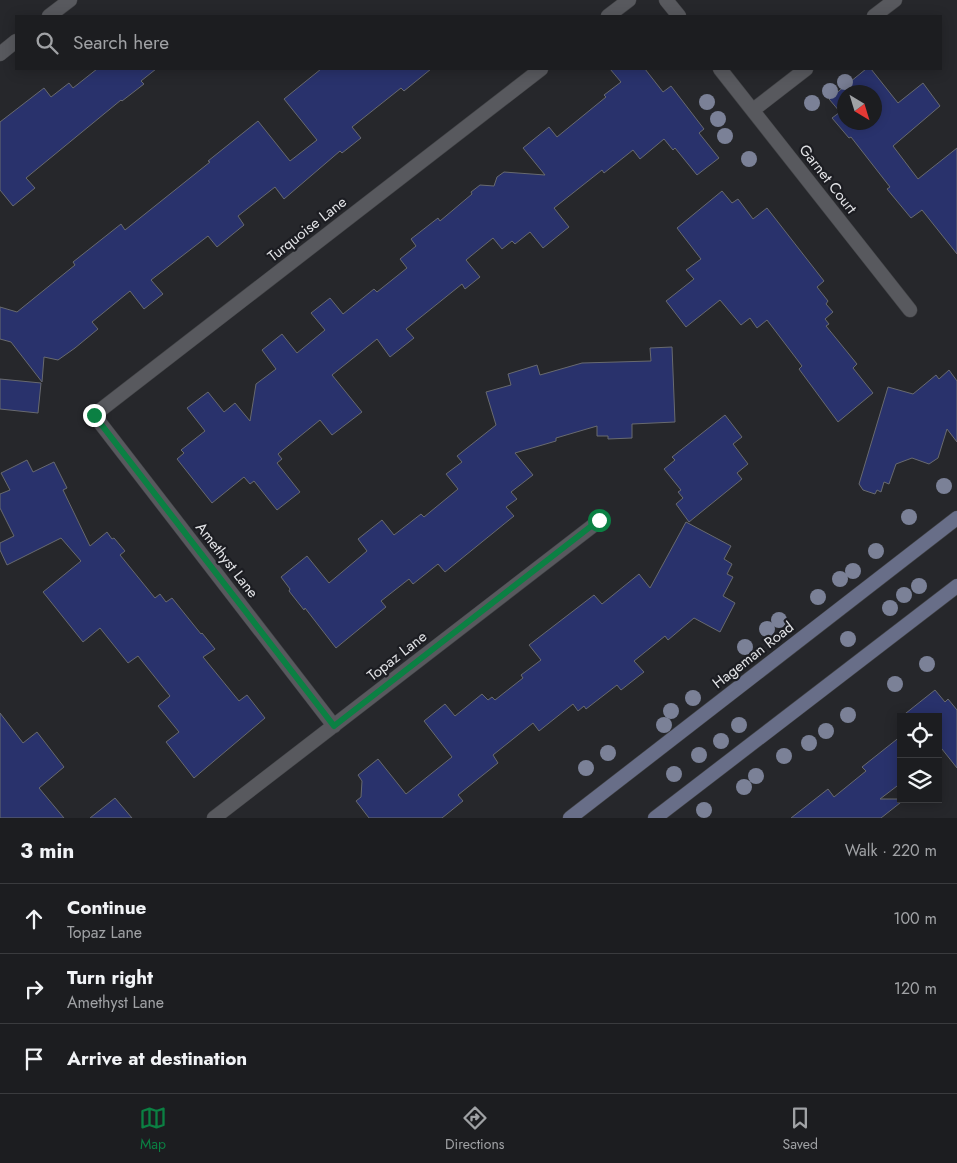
<!DOCTYPE html>
<html lang="en">
<head>
<meta charset="utf-8">
<style>
  :root { --surface:#1c1d20; --page:#252629; --text:#f1f3f6; --muted:#a0a2a5; --line:#3a3b3e; --accent:#0b8043 }
  body { margin:0; font-family:Jost,sans-serif; background:var(--page); color:var(--text) }
  .controls { position:absolute; right:15px; bottom:15px; display:grid; overflow:hidden; border-radius:0px; box-shadow:0 2px 12px #0003 }
  .controls button { width:45px; height:45px; display:grid; place-items:center; padding:0; border:0; border-bottom:1px solid var(--line); background:var(--surface); color:var(--text); font:25px sans-serif }
  .compass { position:absolute; left:837px; top:85px; width:45px; height:45px; border-radius:50%; background:var(--surface); box-shadow:0 2px 12px #0003; rotate:142deg }
  .stop { position:absolute; width:15px; height:15px; margin:-11px; border:4px solid #0b8043; border-radius:50%; background:#fff }
  .stop.end { background:#0b8043; border-color:#fff; box-shadow:0 1px 5px #0008 }
  .list { margin:0; padding:0; list-style:none }
  h2 { display:flex; justify-content:space-between; align-items:center; height:65px; margin:0; padding:0 20px; font-size:21px }
  h2 small { font-size:16px; font-weight:400; color:var(--muted) }
  .list li { display:grid; grid-template-columns:32px 1fr auto; gap:15px; align-items:center; box-sizing:border-box; height:70px; padding:0 20px; border-top:1px solid var(--line) }
  .list b { display:block; font-size:19px; white-space:nowrap }
  .list p { margin:0; font-size:16px; white-space:nowrap; color:var(--muted) }
  .list em { font-size:16px; font-style:normal; color:var(--muted) }
  .icon { flex:none; width:28px; height:28px; fill:none; stroke:currentColor; stroke-width:2; stroke-linecap:round; stroke-linejoin:round }
  .map { position:relative; flex:none; width:957px; height:818px; overflow:hidden }
  .search { position:absolute; background:var(--surface); box-shadow:0 2px 12px #0003; left:15px; right:15px; top:15px; height:55px; display:flex; align-items:center; gap:12px; box-sizing:border-box; padding:0 18px; border-radius:0px; color:var(--muted); font-size:19px }
  .sheet { height:275px; background:var(--surface) }
  nav { display:flex; justify-content:space-around; align-items:center; box-sizing:border-box; height:70px; border-top:1px solid var(--line); background:var(--surface); font-size:14px; color:var(--muted) }
  nav a { display:grid; justify-items:center; gap:2px }
  nav .on { color:var(--accent) }
  .map>svg:first-child { display:block }
  .building { fill:#29326c; stroke:#686a6f; fill-rule:evenodd }
  .lines { fill:none; stroke-linecap:round; stroke-linejoin:round }
  .minor-casing { stroke:#424346; stroke-width:15 }
  .secondary-casing { stroke:#424346; stroke-width:15 }
  .minor { stroke:#58595e; stroke-width:14 }
  .secondary { stroke:#686e88; stroke-width:14 }
  .tree { fill:#7b8197 }
  .route { stroke:#0b8043; stroke-width:6 }
  .labels { text-anchor:middle; dominant-baseline:central; stroke-width:4.5; stroke-linejoin:round; paint-order:stroke }
  .street-label { font-size:15px; fill:#e2e3e6; stroke:#1c1d22 }
</style>
</head>
<body>
<div class="map">
<svg width="957" height="818" viewBox="0 0 957 818">
  <rect width="100%" height="100%" fill="#26272b"/>
  <path class="building" d="M97,69H156L141,81L144,84L122,101L121,100L26,178L35,188L13,206L0,190V122L44,88L51,97L69,83L73,88Z
    M321,69H431L404,91L401,88L352,127L361,138L342,153L340,151L284,199L275,187L238,216L244,225L217,247L208,236L151,280L163,294L144,309L130,291L92,322L98,329L75,348L58,360L44,357L42,382L11,342L0,339V307L17,312L75,265L73,262L121,224L125,230L210,162L208,161L258,121L290,161L317,140L284,99Z
    M610,69H645L663,92L671,86L704,129L699,133L719,158L697,175L675,148L673,150L664,139L640,159L633,150L604,173L602,170L554,208L569,227L543,248L530,232L515,244L512,241L502,249L493,238L466,260L480,277L465,289L462,284L406,329L414,338L390,357L377,339L332,375L362,412L332,435L320,420L278,454L282,459L277,463L300,492L277,510L254,481L250,484L244,477L212,503L177,459L184,453L181,450L205,431L187,408L208,392L224,412L235,403L250,421L256,384L276,369L262,350L282,334L297,353L325,330L311,313L330,298L343,314L374,289L377,292L407,268L400,259L416,246L411,239L438,218L440,221L472,194L471,192L480,185L494,186L497,177L504,172L545,175L523,148L549,127L557,137L606,97L604,95L621,82Z
    M866,69H871L898,103L923,83L940,106L893,146L918,179L957,148V254L922,210L911,218L887,189L890,187L851,137L849,138L832,118L840,112L829,99ZM844,92H874V122H844Z
    M722,191L732,203L738,199L753,219L767,208L824,281L817,287L828,301L826,304L833,312L825,319L829,324L826,326L857,364L853,368L873,393L838,422L799,369L802,366L767,320L757,328L750,318L741,325L720,300L686,327L666,301L694,279L686,270L701,259L677,228Z
    M672,347L675,422L632,424V438L608,439V436H597V426L556,438V441L515,453L533,475L511,492L517,499L506,507L514,516L445,572L438,564L413,584L409,579L381,601L386,607L336,648L305,608L304,610L289,591L290,589L281,577L307,556L329,583L367,551L358,539L382,520L394,535L421,514L424,517L458,489L446,474L462,462L457,456L496,425L486,392L511,385L508,374L537,365L540,375L582,363L651,361L650,348Z
    M949,370L957,381V442L947,429L938,458L929,464L912,458L896,464L889,484L884,482L881,492L877,490L875,494L863,490L859,484L888,387L913,394L936,375L939,379Z
    M0,379L41,383L38,413L0,409Z
    M725,415L742,437L733,444L748,464L737,473L742,479L689,522L676,504L683,498L678,492L681,490L664,469L675,460L672,457Z
    M27,460L33,472L54,462L67,488L63,490L90,546L107,532L112,539L114,538L125,551L120,555L155,598L160,594L166,602L172,598L201,634L202,633L215,649L203,657L239,701L247,695L265,718L194,778L166,742L179,732L158,706L170,696L138,656L128,663L100,628L83,642L43,592L81,561L61,538L7,565L0,550V543L14,536L0,508V494L10,490L1,473Z
    M686,522L731,546L724,559L732,564L727,574L733,577L723,596L735,603L720,632L694,618L668,640L665,636L634,661L644,672L621,690L617,685L586,709L584,706L578,711L573,704L539,731L533,723L493,755L498,763L458,795L463,801L442,818H369L356,801L361,797L362,781L358,775L378,759L406,794L452,757L424,721L445,704L455,716L482,694L488,700L492,697L495,700L523,678L521,675L541,660L529,645L594,595L602,604L639,574L650,588Z
    M935,690L945,702L948,699L957,710V768L938,744V717H901Z
    M0,713L23,743L37,732L64,767L39,788L64,818H0Z
    M901,736V783L880,799H905L881,818H791L828,789L834,797L866,771L862,767Z
    M115,798L132,818H90Z"/>
  <g class="lines">
    <g class="minor-casing">
      <path id="minor" d="M666,0L679,16
        M49,16L70,0
        M608,16L629,0
        M874,16L895,0
        M0,54L16,41
        M720,69L910,310
        M753,110L806,69
        M334,726L94,415L541,69
        M214,818L599,521"/>
    </g>
    <g class="secondary-casing">
      <path id="secondary" d="M570,818L957,518
        M655,818L957,586"/>
    </g>
    <use href="#minor" class="minor"/>
    <use href="#secondary" class="secondary"/>
  </g>
  <g class="tree">
    <circle cx="845" cy="82" r="8"/>
    <circle cx="830" cy="91" r="8"/>
    <circle cx="707" cy="102" r="8"/>
    <circle cx="812" cy="103" r="8"/>
    <circle cx="718" cy="119" r="8"/>
    <circle cx="725" cy="136" r="8"/>
    <circle cx="749" cy="159" r="8"/>
    <circle cx="944" cy="486" r="8"/>
    <circle cx="909" cy="517" r="8"/>
    <circle cx="876" cy="551" r="8"/>
    <circle cx="853" cy="571" r="8"/>
    <circle cx="840" cy="579" r="8"/>
    <circle cx="919" cy="586" r="8"/>
    <circle cx="904" cy="595" r="8"/>
    <circle cx="818" cy="597" r="8"/>
    <circle cx="890" cy="608" r="8"/>
    <circle cx="779" cy="620" r="8"/>
    <circle cx="767" cy="629" r="8"/>
    <circle cx="848" cy="639" r="8"/>
    <circle cx="745" cy="647" r="8"/>
    <circle cx="927" cy="664" r="8"/>
    <circle cx="895" cy="684" r="8"/>
    <circle cx="693" cy="698" r="8"/>
    <circle cx="671" cy="711" r="8"/>
    <circle cx="848" cy="715" r="8"/>
    <circle cx="664" cy="725" r="8"/>
    <circle cx="739" cy="725" r="8"/>
    <circle cx="826" cy="731" r="8"/>
    <circle cx="721" cy="741" r="8"/>
    <circle cx="809" cy="743" r="8"/>
    <circle cx="608" cy="753" r="8"/>
    <circle cx="699" cy="755" r="8"/>
    <circle cx="784" cy="756" r="8"/>
    <circle cx="586" cy="768" r="8"/>
    <circle cx="674" cy="774" r="8"/>
    <circle cx="756" cy="776" r="8"/>
    <circle cx="744" cy="787" r="8"/>
    <circle cx="704" cy="810" r="8"/>
  </g>
  <g class="lines">
    <path class="route" d="M94,415L334,726L599,520"/>
  </g>
  <g class="labels">
    <g class="street-label">
      <text transform="translate(828 179) rotate(52)">Garnet Court</text>
      <text transform="translate(307 229) rotate(-38)">Turquoise Lane</text>
      <text transform="translate(227 560) rotate(52)">Amethyst Lane</text>
      <text transform="translate(753 655) rotate(-38)">Hageman Road</text>
      <text transform="translate(397 656) rotate(-38)">Topaz Lane</text>
    </g>
  </g>
</svg>
<div class="controls">
<button><svg class="icon" aria-label="locate" viewBox="0 0 24 24"><circle cx="12" cy="12" r="6"/><path d="M12 2v4M12 18v4M2 12h4M18 12h4"/></svg></button>
<button><svg class="icon" aria-label="layers" viewBox="0 0 24 24"><path d="M12 4l9 5-9 5-9-5zM3 14l9 5 9-5"/></svg></button>
</div>
<svg class="compass" viewBox="-18 -18 36 36"><path d="M0-13l5 13h-10z" fill="#e53935"/><path d="M0 13l5-13h-10z" fill="#a0a2a5"/></svg>
<div class="stop" style="left:599px;top:520px"></div>
<div class="stop end" style="left:94px;top:415px"></div>
<div class="search"><svg class="icon" aria-label="search" viewBox="0 0 24 24"><circle cx="10" cy="10" r="6"/><path d="M15 15l6 6"/></svg>Search here</div>
</div>
<section class="sheet">
<h2>3 min<small>Walk · 220 m</small></h2>
<ul class="list">
<li><svg class="icon" aria-label="ahead" viewBox="0 0 24 24"><path d="M12 20V5M6 11l6-6 6 6"/></svg><div><b>Continue</b><p>Topaz Lane</p></div><em>100 m</em></li>
<li><svg class="icon" aria-label="right" viewBox="0 0 24 24"><path d="M7 20v-9h11M14 6l5 5-5 5"/></svg><div><b>Turn right</b><p>Amethyst Lane</p></div><em>120 m</em></li>
<li><svg class="icon" aria-label="arrive" viewBox="0 0 24 24"><path d="M6 21V4h12l-3 4 3 4H6"/></svg><div><b>Arrive at destination</b></div></li>
</ul>
</section>
<nav>
<a class="on"><svg class="icon" aria-label="map" viewBox="0 0 24 24"><path d="M3 6l6-2 6 2 6-2v14l-6 2-6-2-6 2zM9 4v14M15 6v14"/></svg>Map</a>
<a><svg class="icon" aria-label="directions" viewBox="0 0 24 24"><path d="M12 3l9 9-9 9-9-9zM9 14v-3h6M13 9l2 2-2 2"/></svg>Directions</a>
<a><svg class="icon" aria-label="saved" viewBox="0 0 24 24"><path d="M7 4h10v16l-5-4-5 4z"/></svg>Saved</a>
</nav>
</body>
</html>
